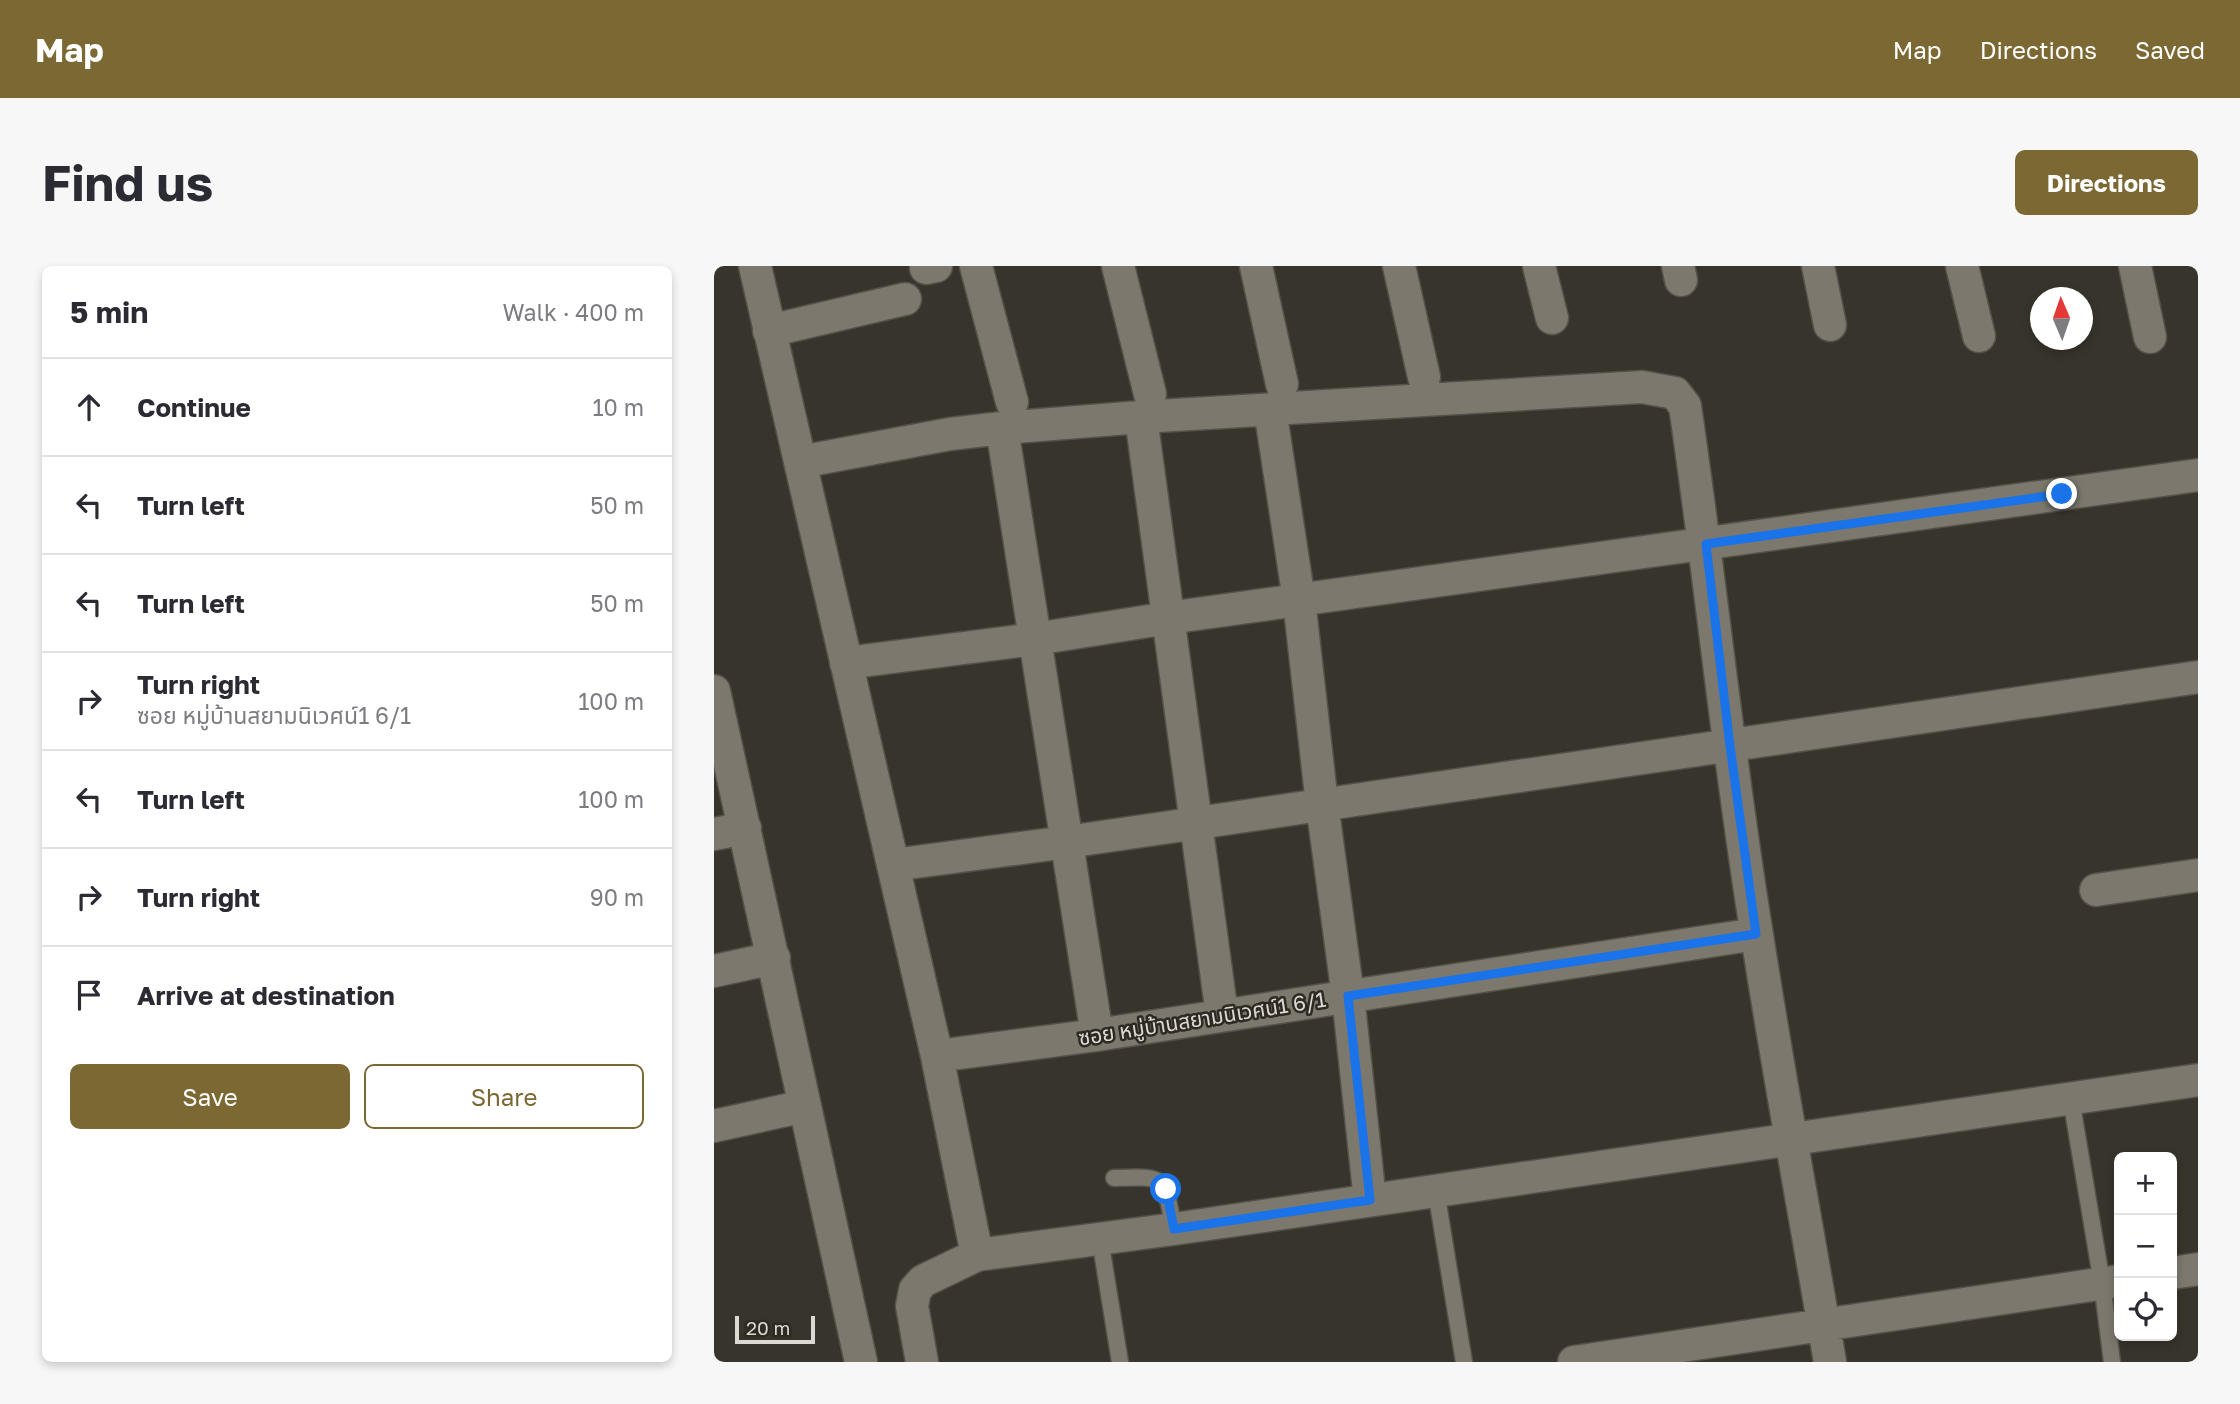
<!DOCTYPE html>
<html lang="en">
<head>
<meta charset="utf-8">
<style>
  :root { --surface:#fff; --page:#f7f7f7; --text:#2b2b33; --muted:#7c7c81; --line:#e1e1e2; --accent:#7b6833 }
  body { margin:0; font-family:"Golos Text","Noto Sans Thai",sans-serif; background:var(--page); color:var(--text) }
  .controls { position:absolute; right:21px; bottom:21px; display:grid; overflow:hidden; border-radius:10px; box-shadow:0 4px 10px #0003 }
  .controls button { width:63px; height:63px; display:grid; place-items:center; padding:0; border:0; border-bottom:2px solid var(--line); background:var(--surface); color:var(--text); font:35px sans-serif }
  .compass { position:absolute; left:1316px; top:21px; width:63px; height:63px; border-radius:50%; background:var(--surface); box-shadow:0 4px 10px #0003; rotate:358deg }
  .scale { position:absolute; left:21px; bottom:18px; width:80px; box-sizing:border-box; padding-left:7px; border:4px solid #dcd9d4; border-top:0; font-size:19px; line-height:24px; white-space:nowrap; color:#dcd9d4; -webkit-text-stroke:5px #2d2a22; paint-order:stroke }
  .stop { position:absolute; width:21px; height:21px; margin:-16px; border:5px solid #1a73e8; border-radius:50%; background:#fff }
  .stop.end { background:#1a73e8; border-color:#fff; box-shadow:0 2px 7px #0008 }
  .list { margin:0; padding:0; list-style:none }
  h2 { display:flex; justify-content:space-between; align-items:center; height:91px; margin:0; padding:0 28px; font-size:30px }
  h2 small { font-size:23px; font-weight:400; color:var(--muted) }
  .list li { display:grid; grid-template-columns:46px 1fr auto; gap:21px; align-items:center; box-sizing:border-box; height:98px; padding:0 28px; border-top:2px solid var(--line) }
  .list b { display:block; font-size:26px; white-space:nowrap }
  .list p { margin:0; font-size:23px; white-space:nowrap; color:var(--muted) }
  .list em { font-size:23px; font-style:normal; color:var(--muted) }
  .actions { display:flex; gap:14px; padding:21px 28px }
  .actions a { flex:1; padding:16px 0; border:2px solid var(--accent); border-radius:10px; text-align:center; font-size:24px; color:var(--accent) }
  .actions .main { background:var(--accent); color:#fff }
  .icon { flex:none; width:38px; height:38px; fill:none; stroke:currentColor; stroke-width:2; stroke-linecap:round; stroke-linejoin:round }
  .map { position:relative; flex:none; width:1484px; height:1096px; overflow:hidden; border-radius:10px }
  header { display:flex; align-items:center; gap:42px; box-sizing:border-box; height:98px; padding:0 35px; background:var(--accent); color:#fff }
  header strong { font-size:33px }
  nav { display:flex; gap:38px; margin-inline-start:auto; font-size:24px }
  .intro { display:flex; align-items:center; justify-content:space-between; box-sizing:border-box; height:168px; padding:0 42px }
  h1 { margin:0; font-size:49px }
  .button { padding:18px 32px; border-radius:10px; background:var(--accent); color:#fff; font-size:24px; font-weight:700 }
  main { display:flex; gap:42px; padding:0 42px }
  aside { flex:1; background:var(--surface); border-radius:10px; box-shadow:0 4px 10px #0003 }
  .map>svg:first-child { display:block }
  .lines { fill:none; stroke-linecap:round; stroke-linejoin:round }
  .service-casing { stroke:#54504a; stroke-width:19 }
  .minor-casing { stroke:#54504a; stroke-width:35 }
  .service { stroke:#7c786e; stroke-width:16 }
  .minor { stroke:#7c786e; stroke-width:32 }
  .route { stroke:#1a73e8; stroke-width:9 }
  .labels { text-anchor:middle; dominant-baseline:central; stroke-width:5; stroke-linejoin:round; paint-order:stroke }
  .street-label { font-size:21px; fill:#dcd9d4; stroke:#2d2a22 }
</style>
</head>
<body>
<header>
<strong>Map</strong>
<nav><a>Map</a><a>Directions</a><a>Saved</a></nav>
</header>
<div class="intro"><h1>Find us</h1><a class="button">Directions</a></div>
<main>
<aside>
<h2>5 min<small>Walk · 400 m</small></h2>
<ul class="list">
<li><svg class="icon" aria-label="ahead" viewBox="0 0 24 24"><path d="M12 20V5M6 11l6-6 6 6"/></svg><div><b>Continue</b></div><em>10 m</em></li>
<li><svg class="icon" aria-label="left" viewBox="0 0 24 24"><path d="M17 20v-9H6M10 6l-5 5 5 5"/></svg><div><b>Turn left</b></div><em>50 m</em></li>
<li><svg class="icon" aria-label="left" viewBox="0 0 24 24"><path d="M17 20v-9H6M10 6l-5 5 5 5"/></svg><div><b>Turn left</b></div><em>50 m</em></li>
<li><svg class="icon" aria-label="right" viewBox="0 0 24 24"><path d="M7 20v-9h11M14 6l5 5-5 5"/></svg><div><b>Turn right</b><p>ซอย หมู่บ้านสยามนิเวศน์1 6/1</p></div><em>100 m</em></li>
<li><svg class="icon" aria-label="left" viewBox="0 0 24 24"><path d="M17 20v-9H6M10 6l-5 5 5 5"/></svg><div><b>Turn left</b></div><em>100 m</em></li>
<li><svg class="icon" aria-label="right" viewBox="0 0 24 24"><path d="M7 20v-9h11M14 6l5 5-5 5"/></svg><div><b>Turn right</b></div><em>90 m</em></li>
<li><svg class="icon" aria-label="arrive" viewBox="0 0 24 24"><path d="M6 21V4h12l-3 4 3 4H6"/></svg><div><b>Arrive at destination</b></div></li>
</ul>
<div class="actions"><a class="main">Save</a><a>Share</a></div>
</aside>
<div class="map">
<svg width="1484" height="1096" viewBox="0 0 1484 1096">
  <rect width="100%" height="100%" fill="#37342b"/>
  <g class="lines">
    <g class="service-casing">
      <path id="service" d="M1357,833L1388,1017L1398,1096
        M400,912C456,910 449,911 460,963
        M722,925L750,1096
        M386,973L406,1096"/>
    </g>
    <g class="minor-casing">
      <path id="minor" d="M41,0L223,790L263,989
        M262,0L298,136
        M404,0L436,128
        M542,0L568,118
        M685,0L710,111
        M825,0L838,52
        M964,0L967,14
        M1104,0L1116,59
        M1248,0L1265,70
        M1421,0L1436,71
        M212,2L222,0
        M55,65L191,33
        M556,143L585,334L608,538L634,730L656,934
        M427,151L508,749
        M288,162L383,769
        M86,196L236,168L288,162L427,151L928,121L961,127L971,140C997,316 1014,493 1043,669C1065,812 1092,954 1116,1096
        M132,397L321,373L454,352L1484,209
        M0,425L147,1096
        M0,568L31,562
        M179,599L353,576L1484,411
        M1382,624L1484,609
        M0,705L60,692
        M223,790L383,769L1042,668
        M0,860L91,840
        M1458,1007L1484,1003
        M208,1096L198,1040L201,1024L209,1015L263,989L460,963L1484,814
        M860,1096L1405,1015"/>
    </g>
    <use href="#service" class="service"/>
    <use href="#minor" class="minor"/>
  </g>
  <g class="lines">
    <path class="route" d="M452,923L460,963L656,934L634,730L1042,668L1016,480L992,278L1348,228"/>
  </g>
  <g class="labels">
    <g class="street-label">
      <text transform="translate(488 752) rotate(-9)">ซอย หมู่บ้านสยามนิเวศน์1 6/1</text>
    </g>
  </g>
</svg>
<div class="controls">
<button>+</button>
<button>−</button>
<button><svg class="icon" aria-label="locate" viewBox="0 0 24 24"><circle cx="12" cy="12" r="6"/><path d="M12 2v4M12 18v4M2 12h4M18 12h4"/></svg></button>
</div>
<svg class="compass" viewBox="-18 -18 36 36"><path d="M0-13l5 13h-10z" fill="#e53935"/><path d="M0 13l5-13h-10z" fill="#7c7c81"/></svg>
<div class="scale">20 m</div>
<div class="stop" style="left:452px;top:923px"></div>
<div class="stop end" style="left:1348px;top:228px"></div>
</div>
</main>
</body>
</html>
